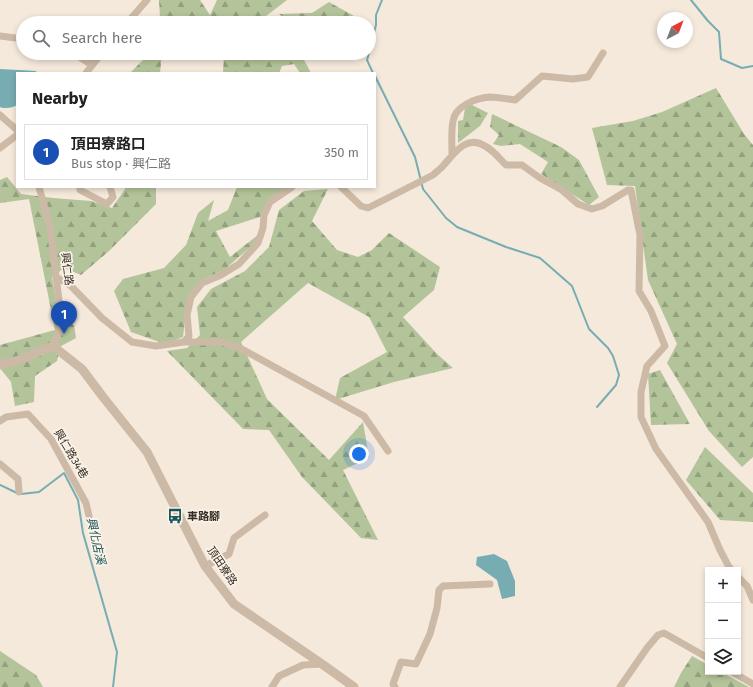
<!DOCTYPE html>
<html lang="en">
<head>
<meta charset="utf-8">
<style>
  :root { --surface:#fff; --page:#f6f6f6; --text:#222; --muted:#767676; --line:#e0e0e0; --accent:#db2777 }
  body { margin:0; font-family:"Fira Sans","Noto Sans TC",sans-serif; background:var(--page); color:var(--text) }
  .controls { position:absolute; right:12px; bottom:12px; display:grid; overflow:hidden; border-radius:0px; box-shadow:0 2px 6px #0003 }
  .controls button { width:36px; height:36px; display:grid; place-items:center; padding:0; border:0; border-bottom:1px solid var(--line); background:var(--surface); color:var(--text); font:20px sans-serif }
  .compass { position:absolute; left:657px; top:12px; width:36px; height:36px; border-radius:50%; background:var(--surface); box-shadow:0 2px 6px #0003; rotate:42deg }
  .you { position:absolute; left:359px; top:454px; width:14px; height:14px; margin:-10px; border:3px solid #fff; border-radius:50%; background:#1a73e8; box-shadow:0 0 0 6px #1a73e833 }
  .badge { display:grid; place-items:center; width:26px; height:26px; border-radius:50%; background:var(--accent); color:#fff; font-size:13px; font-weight:700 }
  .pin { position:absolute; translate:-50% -33px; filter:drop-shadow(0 1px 2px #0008) }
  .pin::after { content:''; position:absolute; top:21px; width:14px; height:12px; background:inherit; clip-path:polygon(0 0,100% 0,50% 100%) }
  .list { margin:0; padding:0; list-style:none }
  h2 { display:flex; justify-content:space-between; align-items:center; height:52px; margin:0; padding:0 16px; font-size:17px }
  h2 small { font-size:13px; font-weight:400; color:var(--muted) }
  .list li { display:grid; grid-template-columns:26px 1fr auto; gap:12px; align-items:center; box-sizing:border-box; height:56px; margin:0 8px 8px; padding:0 8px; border:1px solid var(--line); border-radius:0px }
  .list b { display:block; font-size:15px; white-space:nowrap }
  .list p { margin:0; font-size:13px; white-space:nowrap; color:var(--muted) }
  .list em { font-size:13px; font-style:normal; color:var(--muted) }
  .icon { flex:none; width:22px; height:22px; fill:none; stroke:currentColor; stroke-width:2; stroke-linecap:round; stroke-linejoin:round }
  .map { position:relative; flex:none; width:753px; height:687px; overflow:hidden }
  .search { position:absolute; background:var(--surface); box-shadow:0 2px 6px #0003; left:16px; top:16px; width:360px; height:44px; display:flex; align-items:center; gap:10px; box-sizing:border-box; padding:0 14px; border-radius:22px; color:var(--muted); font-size:15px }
  .panel { position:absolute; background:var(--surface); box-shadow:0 2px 6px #0003; left:16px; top:72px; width:360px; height:116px; border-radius:0px }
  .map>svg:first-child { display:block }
  .forest { fill:url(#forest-firs) }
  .water { fill:#78acb3 }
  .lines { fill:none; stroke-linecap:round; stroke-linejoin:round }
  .stream { stroke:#78acb3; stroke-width:2 }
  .minor { stroke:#cdbaa6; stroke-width:7 }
  .tertiary { stroke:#cdbaa6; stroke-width:9 }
  .labels { text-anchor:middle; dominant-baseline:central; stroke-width:3.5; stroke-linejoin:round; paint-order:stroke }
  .street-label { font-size:11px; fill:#382e27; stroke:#fbf3e8 }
  .poi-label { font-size:11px; font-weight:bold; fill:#382e27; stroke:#fbf3e8; text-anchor:start }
  .water-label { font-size:12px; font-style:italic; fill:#1a545c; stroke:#fbf3e8 }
</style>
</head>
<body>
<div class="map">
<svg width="753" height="687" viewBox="0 0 753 687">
  <defs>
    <pattern id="forest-firs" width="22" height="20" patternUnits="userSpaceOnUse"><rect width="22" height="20" fill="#b3c49a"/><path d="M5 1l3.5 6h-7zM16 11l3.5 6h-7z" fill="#93a07e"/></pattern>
  </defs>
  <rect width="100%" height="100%" fill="#f4e9db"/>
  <path class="forest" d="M159,0H200L210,15L217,0H287L257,23H156L160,18Z
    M329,2L354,16L351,23H290L279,14L312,13Z
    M144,53H162L160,73H130L146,57Z
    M197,53H295L303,58L311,73H300L294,64L282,66L279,73H223L224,54L212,58L201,57Z
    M716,88L744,134L753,145V457L742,467L709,431L667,363L677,344L648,280L635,186L607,185L592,128L633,121L662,112Z
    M472,105L488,113L480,126L458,143V121L463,120L465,108Z
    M492,114L561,147L579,160L599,197L589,205L541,174L548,162L520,144L501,146L493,144L499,135L490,127Z
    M7,177L21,194L53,198L91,201L112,208L125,189V187H156V204L109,251L81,275L64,268L52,277L59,320L74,325L76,338L61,346L57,361L35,376L34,402L15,406L11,382L0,368V345L55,330L29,199L0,203V180Z
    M237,187H286L260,217L216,231L230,257L258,235L256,242L224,270L201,280L187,302L183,337L165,344L131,332L114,291L123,279L164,268L186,245L198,213L214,200L208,221L228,210Z
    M328,189L312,221L337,250L358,257L372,250L389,233L440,267L434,290L403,317L437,354L453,368L394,382L335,400L340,378L387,352L369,317L308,283L241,342L267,399L329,460L363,422L369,458L343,470L378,540L361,538L302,477L269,430L243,429L167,351L187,348L200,335L197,307L211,289L245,271L269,247L279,210L304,191Z
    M660,370L690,424L651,425L648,374Z
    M705,447L753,493V522L720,520L686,480Z
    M0,651L36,675L43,687H0Z
    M692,656L708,665V672H721L749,687H674L681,673Z"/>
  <path class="water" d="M0,69L36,71L37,73H17V105C13,108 4,109 0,107Z
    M494,554L507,561L515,581V596L502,599L497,580L476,565L477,557Z"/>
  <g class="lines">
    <path class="stream" d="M691,0L708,21L719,32L721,59L742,68L753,66
      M369,51L376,25V15L382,0
      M369,53L367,60L373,73
      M375,76L415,157L423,189L446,218L457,227L506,247L540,258L572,286L589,329L608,348L613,356L619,375L616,385L597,407
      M0,485L17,493
      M21,494L39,492L64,473L78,500L83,533L117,652L113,687"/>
    <path class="minor" d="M127,23L147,0
      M0,36L23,39
      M73,53L92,65
      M86,73L102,53
      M0,115L17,130
      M0,148L17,135
      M452,155C452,145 451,130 453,121C455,106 476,98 490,97C498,97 506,99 515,100L522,94L542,76L573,79L588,77L603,53
      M39,187L50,227L62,325L53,346
      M80,187V190L107,204L113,197L110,187
      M341,187L361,206L368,208L433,175C436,172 439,170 442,167C454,154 466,134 485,146C493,150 500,159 506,165H522L540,178L562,190L578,204L592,209L602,206L628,190H631L640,235L639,291L651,311L665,346L647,366L641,392V417L656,449L708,522L720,550L729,567L732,570
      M56,277L70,285L102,318L132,342L156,346L184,342L189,336L187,315L191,297L202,283L221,275L239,264L258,243L263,228L264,215L270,202L292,187
      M184,342H221L240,348L364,416L388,451
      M0,421L6,417L28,414L51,439L86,503L89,516
      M0,464L18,479L19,492
      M205,566L229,554L234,538L265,515
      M738,577L747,586L753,600
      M732,672L753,684
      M272,687L279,676L303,665L322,664
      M395,687L393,684L401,662L416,664L430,634L437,608L439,590L443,586L490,584
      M620,687L647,648L658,635L664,633L708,658"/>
    <path class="tertiary" d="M0,365L19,360L53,346L82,369L103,397L147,452L205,566L234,604L322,664L354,687"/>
  </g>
  <defs>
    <g id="bus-bare" transform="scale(1.2)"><path d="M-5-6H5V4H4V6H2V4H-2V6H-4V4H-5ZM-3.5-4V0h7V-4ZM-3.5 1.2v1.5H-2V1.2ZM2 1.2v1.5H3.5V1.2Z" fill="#1a545c" stroke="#fbf3e8" stroke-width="2.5" paint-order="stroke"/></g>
  </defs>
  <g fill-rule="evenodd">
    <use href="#bus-bare" x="175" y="516"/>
  </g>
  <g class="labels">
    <g class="street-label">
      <text transform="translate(67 269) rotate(83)">興仁路</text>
      <text transform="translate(71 454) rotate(59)">興仁路34巷</text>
      <text transform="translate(222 566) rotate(56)">頂田寮路</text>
    </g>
    <g class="poi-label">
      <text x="187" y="516">車路腳</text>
    </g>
    <g class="water-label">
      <text transform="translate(96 541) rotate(77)">興化店溪</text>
    </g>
  </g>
</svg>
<div class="controls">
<button>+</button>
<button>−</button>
<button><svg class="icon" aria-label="layers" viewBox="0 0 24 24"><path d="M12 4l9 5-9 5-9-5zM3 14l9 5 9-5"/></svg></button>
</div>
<svg class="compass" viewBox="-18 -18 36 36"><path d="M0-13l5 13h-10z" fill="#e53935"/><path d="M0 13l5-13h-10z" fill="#767676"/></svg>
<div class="you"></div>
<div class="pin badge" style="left:64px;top:334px;background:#1a4fb4">1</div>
<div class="search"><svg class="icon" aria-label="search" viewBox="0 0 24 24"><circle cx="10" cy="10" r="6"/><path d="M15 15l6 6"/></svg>Search here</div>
<section class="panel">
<h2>Nearby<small></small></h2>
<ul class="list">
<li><span class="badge" style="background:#1a4fb4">1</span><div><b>頂田寮路口</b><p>Bus stop · 興仁路</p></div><em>350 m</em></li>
</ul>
</section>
</div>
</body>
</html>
